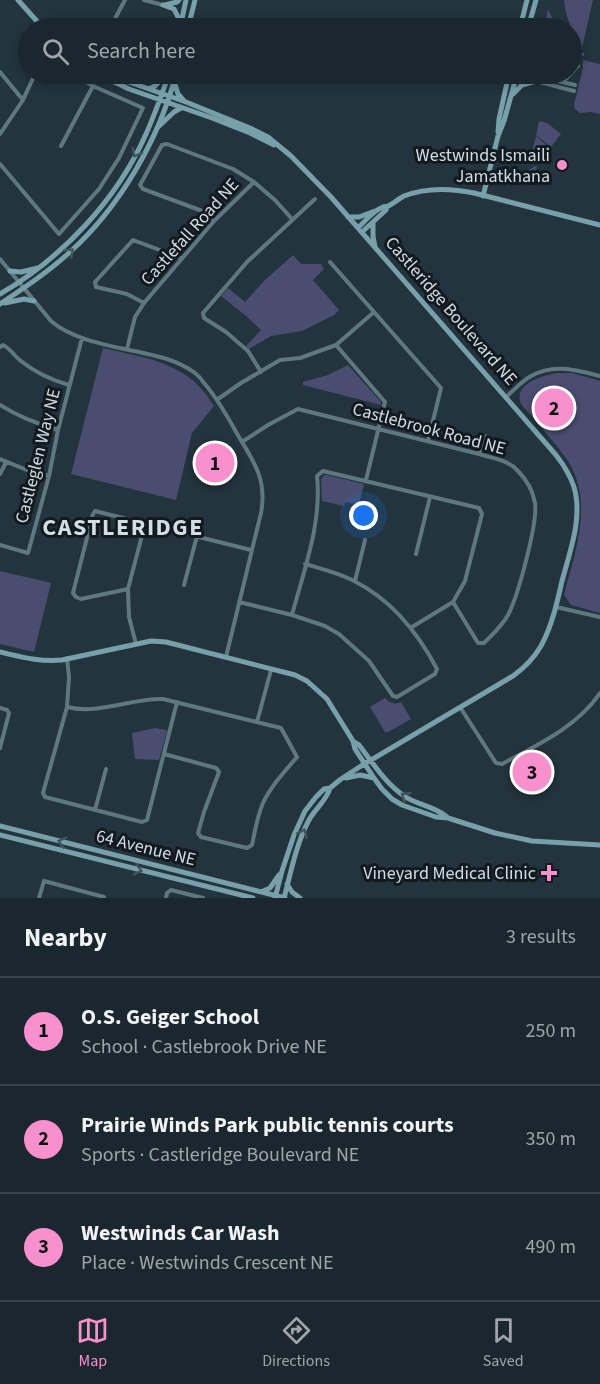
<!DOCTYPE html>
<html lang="en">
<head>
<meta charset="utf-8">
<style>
  :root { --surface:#1a272e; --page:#27333a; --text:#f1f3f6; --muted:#9fa5aa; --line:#38444a; --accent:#f790cd }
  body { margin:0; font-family:"Source Sans 3",sans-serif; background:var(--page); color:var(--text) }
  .you { position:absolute; left:364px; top:516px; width:21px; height:21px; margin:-15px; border:4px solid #fff; border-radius:50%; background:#1a73e8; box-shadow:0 0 0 9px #1a73e833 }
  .badge { display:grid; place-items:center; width:39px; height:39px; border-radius:50%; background:var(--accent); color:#111; font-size:20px; font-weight:700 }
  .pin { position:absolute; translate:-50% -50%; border:3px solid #fff; box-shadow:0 2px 6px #0006 }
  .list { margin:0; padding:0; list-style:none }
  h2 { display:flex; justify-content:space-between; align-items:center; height:78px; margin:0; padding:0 24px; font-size:26px }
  h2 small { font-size:20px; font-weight:400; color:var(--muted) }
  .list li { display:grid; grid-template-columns:39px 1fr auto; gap:18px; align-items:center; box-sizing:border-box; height:108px; padding:0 24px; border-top:2px solid var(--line) }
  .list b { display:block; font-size:22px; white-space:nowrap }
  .list p { margin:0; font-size:20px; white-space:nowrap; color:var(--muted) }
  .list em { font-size:20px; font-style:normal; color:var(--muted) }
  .icon { flex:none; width:33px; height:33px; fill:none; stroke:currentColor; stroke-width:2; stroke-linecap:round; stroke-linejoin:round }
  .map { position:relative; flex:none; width:600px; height:898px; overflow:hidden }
  .search { position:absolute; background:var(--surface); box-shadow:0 3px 9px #0003; left:18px; right:18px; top:18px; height:66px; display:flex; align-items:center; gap:15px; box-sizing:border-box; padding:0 21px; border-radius:33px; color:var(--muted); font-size:22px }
  .sheet { height:402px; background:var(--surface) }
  nav { display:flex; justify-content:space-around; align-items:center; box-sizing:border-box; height:84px; border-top:2px solid var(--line); background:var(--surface); font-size:16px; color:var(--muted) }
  nav a { display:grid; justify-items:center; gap:3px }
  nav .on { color:var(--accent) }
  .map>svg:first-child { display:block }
  .green { fill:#4a4d70 }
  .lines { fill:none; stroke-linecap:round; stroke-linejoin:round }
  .street { stroke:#5f787f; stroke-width:4 }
  .secondary { stroke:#77a0aa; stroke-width:5 }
  .oneway { stroke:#40565e }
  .poi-dot { fill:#f790cd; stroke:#131a1f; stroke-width:2 }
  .labels { text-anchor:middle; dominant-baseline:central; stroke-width:6; stroke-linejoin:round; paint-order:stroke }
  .poi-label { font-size:18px; fill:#d3dde4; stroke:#131a1f; text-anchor:end }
  .street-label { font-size:18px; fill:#d3dde4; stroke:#131a1f }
  .district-label { font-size:24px; font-weight:bold; letter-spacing:1.5px; fill:#d3dde4; stroke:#131a1f }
</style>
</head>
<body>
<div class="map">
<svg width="600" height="898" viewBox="0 0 600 898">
  <rect width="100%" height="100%" fill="#23343e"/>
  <path class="green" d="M564,0H593L581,52L584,53V56L580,55L566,13Z
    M548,9L557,28H544Z
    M583,60L600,64V114L591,112L580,113L575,109L574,105L583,68Z
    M539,121L547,123L561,134L551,147L536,135Z
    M536,136L550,148L538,163L530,160Z
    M537,165L533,182L517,178L518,176Z
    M293,255L301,264H321L324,269L313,280L339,310L334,315L302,331L271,336L249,349L246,346L261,330L245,315L221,296L228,288L245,302L264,281Z
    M103,348C149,359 188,362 214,406L192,433L176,500L71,474Z
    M348,365L381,402V405L303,385V382L328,375Z
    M557,373H572L600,381V613L571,605L564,595C575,552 594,503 568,461C554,441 537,423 521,404C513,384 541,376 557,373Z
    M324,475H327L364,484L359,504L345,502L344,506L322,501L321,480Z
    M0,571L51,583L34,652L0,644Z
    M385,698C389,703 395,705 401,702L411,719L388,732H385L370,707Z
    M155,728L166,730L167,731L159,760L135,759L132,733Z"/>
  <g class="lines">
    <path class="street" d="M144,0L163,5
      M110,28L125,0
      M0,72L23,100
      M508,74L574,91
      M528,74L575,85
      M562,81L567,78L578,66
      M0,134L23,100L35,74
      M61,146L93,86
      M0,164L59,234L99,189L119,158L143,108L93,86L73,74
      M214,221L205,212L143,189L140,185L162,145L167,144L233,169L254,182
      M0,259L51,321C78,345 132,348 167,359C176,362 187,367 195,373C199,376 202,380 204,383C219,400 228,418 239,437C255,463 267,481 261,513L226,657
      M330,262L441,388L428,441
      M144,303L127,294L96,287L95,282L133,240L181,258
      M336,345L385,402L366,480
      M0,347L3,345C10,348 14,356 21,361C36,373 51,380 69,385
      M127,349L135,317L144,303L214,221L254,182L275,200L292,219
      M261,372L248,351L226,332L204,318L203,313L247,262L315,199
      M506,397C514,390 522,381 531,376C554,363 576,370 600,376
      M218,399L241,383L280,360L300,358L336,345L374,312
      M0,405C19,417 37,424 58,430
      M242,442L268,425L298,409L479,454C492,458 508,460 517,470C526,479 533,491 535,503C538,523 518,596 508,615C502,626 493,634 484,643H478L453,602
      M479,454L485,436
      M0,459L27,470L49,476
      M0,474L6,462
      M0,545L28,553L49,476L58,430L82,338
      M416,554L430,497
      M355,581L365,540
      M184,585L197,536
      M128,589L81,599L76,597L73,593L93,514L95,511L251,550
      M239,602L292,615L325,626L339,634L369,661L393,696L397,697L435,674L437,669C418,633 392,600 354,581C339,573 322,569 305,564
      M556,607L600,617
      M292,615C304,570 322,523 317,476L323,471L479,508L482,514L465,581L453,602L412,627
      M136,644L129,617L128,589L145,524
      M67,658L69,677L67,707L43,793L45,797L142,822L147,820L177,702
      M67,707C99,715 131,698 163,699L281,728L297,757C285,771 271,786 263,803C257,817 255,831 252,845L247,848L201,837L198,833L204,812L219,772L216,768L164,754
      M460,707L496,763L502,764C537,745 577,727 600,693
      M0,708L7,710L9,713L0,748
      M257,722L271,670
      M95,810L106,769
      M39,898L44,881L104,897V898
      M166,898L167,893L171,890L203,898"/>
    <path class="secondary" d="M18,0L43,28
      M163,5L174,9L180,21
      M165,5L177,2L179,0
      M180,28L186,0
      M188,28L195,0
      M520,28L527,0
      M528,28L536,0
      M98,74L110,80L129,89L212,118L250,133L274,145
      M109,74L129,82L186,102L250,128L268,137L291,156L331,197L556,455C563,464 570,475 574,487C583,517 570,551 562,581C557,603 552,626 541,646C534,658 524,668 513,676L361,766L341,779L330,788L324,789L316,797L305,811L294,835L282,871L275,898
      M537,74L543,77
      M174,81L178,94L184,101
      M149,89L155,86L166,74
      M513,94L522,85L536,81
      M157,128L174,112L181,108
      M498,132L499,119L509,74
      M483,196L498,136L504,121L517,74
      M348,217H359L375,211
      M373,223V236L375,247
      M358,228C365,221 374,210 383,207C385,206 386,207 388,206C393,204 398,199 404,196C427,187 450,188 474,193L600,225
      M362,232L386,210L387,207
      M10,271L21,272L38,268
      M0,294C62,258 117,200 146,134C155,114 162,94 169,74
      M5,303L24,299L34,301
      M0,304C24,288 48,272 70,252C120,207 159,139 176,74
      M0,652C22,657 39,662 62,660L151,641L166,642L295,675L307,681L327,699L353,741L355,749L374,778L382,789L392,799L402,805L436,817L448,818L495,833L532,841L600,845
      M354,742L359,745C373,763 385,783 404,796C417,805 434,806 447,817
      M346,778L360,775L374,778
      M0,826L285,898
      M0,835L253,898
      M287,884L292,892L300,898
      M261,892L270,888L279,875
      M284,898C291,872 296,844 309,820C315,809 327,800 330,788"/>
  </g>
  <defs><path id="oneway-chevron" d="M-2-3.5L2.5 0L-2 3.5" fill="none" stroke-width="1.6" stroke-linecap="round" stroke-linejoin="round" transform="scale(1.5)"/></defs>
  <g class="oneway">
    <use href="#oneway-chevron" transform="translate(136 153) rotate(118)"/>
    <use href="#oneway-chevron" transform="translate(70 252) rotate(-42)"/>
    <use href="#oneway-chevron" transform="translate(405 796) rotate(-147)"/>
    <use href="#oneway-chevron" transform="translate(303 833) rotate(-66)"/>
    <use href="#oneway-chevron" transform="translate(62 842) rotate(-166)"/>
    <use href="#oneway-chevron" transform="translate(138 870) rotate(14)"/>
  </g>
  <g class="poi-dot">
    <circle cx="562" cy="165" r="6"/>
    <path d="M546 864h6v6h6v6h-6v6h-6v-6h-6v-6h6z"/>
  </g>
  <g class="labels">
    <g class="poi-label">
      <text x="550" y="155">Westwinds Ismaili<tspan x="550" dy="21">Jamatkhana</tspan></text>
      <text x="536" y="873">Vineyard Medical Clinic</text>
    </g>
    <g class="street-label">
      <text transform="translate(190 232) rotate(-48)">Castlefall Road NE</text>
      <text transform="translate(451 311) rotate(49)">Castleridge Boulevard NE</text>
      <text transform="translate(429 429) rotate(15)">Castlebrook Road NE</text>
      <text transform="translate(38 456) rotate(-76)">Castleglen Way NE</text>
      <text transform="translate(146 848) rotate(14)">64 Avenue NE</text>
    </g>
    <g class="district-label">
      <text x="123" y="527">CASTLERIDGE</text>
    </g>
  </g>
</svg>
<div class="you"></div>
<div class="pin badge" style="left:215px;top:463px">1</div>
<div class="pin badge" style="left:554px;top:408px">2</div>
<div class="pin badge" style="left:532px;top:772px">3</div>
<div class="search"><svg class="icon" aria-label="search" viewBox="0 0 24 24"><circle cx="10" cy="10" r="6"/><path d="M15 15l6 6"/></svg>Search here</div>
</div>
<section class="sheet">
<h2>Nearby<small>3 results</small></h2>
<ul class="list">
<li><span class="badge">1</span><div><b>O.S. Geiger School</b><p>School · Castlebrook Drive NE</p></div><em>250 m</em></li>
<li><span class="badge">2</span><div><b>Prairie Winds Park public tennis courts</b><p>Sports · Castleridge Boulevard NE</p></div><em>350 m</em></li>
<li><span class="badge">3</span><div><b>Westwinds Car Wash</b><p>Place · Westwinds Crescent NE</p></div><em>490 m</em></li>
</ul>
</section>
<nav>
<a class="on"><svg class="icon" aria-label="map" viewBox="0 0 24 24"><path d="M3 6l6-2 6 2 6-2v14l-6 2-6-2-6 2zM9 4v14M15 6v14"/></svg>Map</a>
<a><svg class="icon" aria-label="directions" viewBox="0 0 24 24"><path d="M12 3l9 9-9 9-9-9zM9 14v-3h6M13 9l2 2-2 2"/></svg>Directions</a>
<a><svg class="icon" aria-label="saved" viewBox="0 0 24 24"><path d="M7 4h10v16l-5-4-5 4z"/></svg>Saved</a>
</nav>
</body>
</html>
